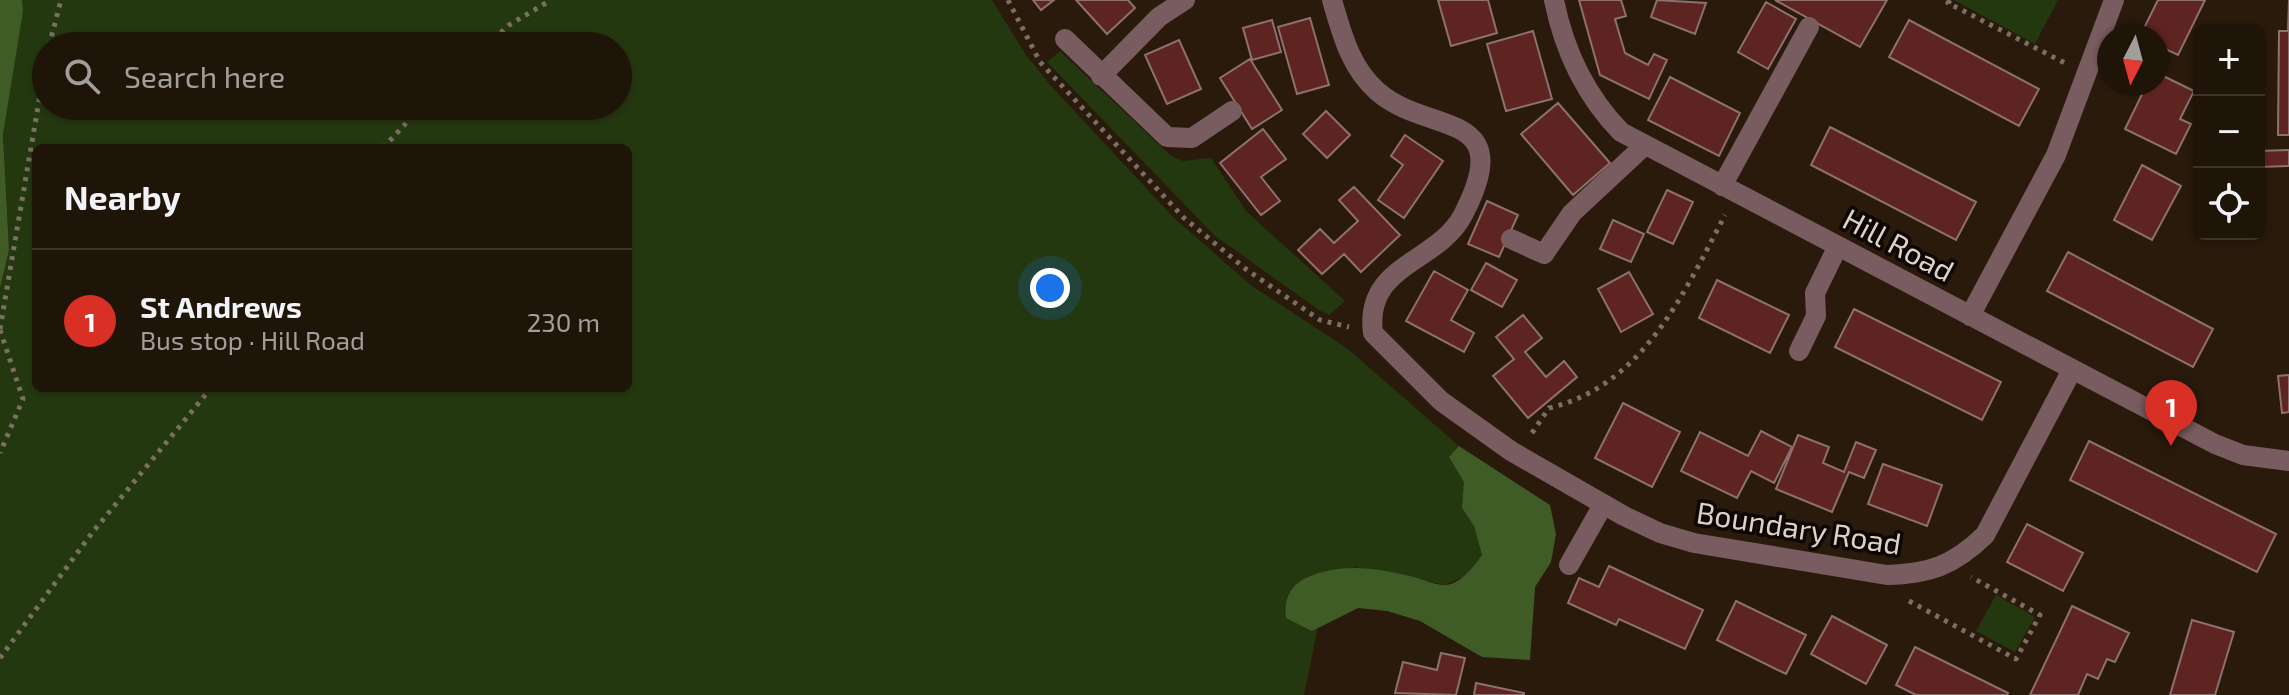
<!DOCTYPE html>
<html lang="en">
<head>
<meta charset="utf-8">
<style>
  :root { --surface:#1f1408; --page:#271d12; --text:#f1f3f6; --muted:#a19e9c; --line:#3c3329; --accent:#d93025 }
  body { margin:0; font-family:"Exo 2",sans-serif; background:var(--page); color:var(--text) }
  .controls { position:absolute; right:24px; top:24px; display:grid; overflow:hidden; border-radius:12px; box-shadow:0 2px 6px #0004 }
  .controls button { width:72px; height:72px; display:grid; place-items:center; padding:0; border:0; border-bottom:2px solid var(--line); background:var(--surface); color:var(--text); font:40px sans-serif }
  .compass { position:absolute; left:2097px; top:24px; width:72px; height:72px; border-radius:50%; background:var(--surface); box-shadow:0 2px 6px #0004; rotate:186deg }
  .you { position:absolute; left:1050px; top:288px; width:28px; height:28px; margin:-20px; border:6px solid #fff; border-radius:50%; background:#1a73e8; box-shadow:0 0 0 12px #1a73e833 }
  .badge { display:grid; place-items:center; width:52px; height:52px; border-radius:50%; background:var(--accent); color:#fff; font-size:26px; font-weight:700 }
  .pin { position:absolute; translate:-50% -66px; filter:drop-shadow(0 2px 4px #0008) }
  .pin::after { content:''; position:absolute; top:42px; width:28px; height:24px; background:inherit; clip-path:polygon(0 0,100% 0,50% 100%) }
  .list { margin:0; padding:0; list-style:none }
  h2 { display:flex; justify-content:space-between; align-items:center; height:104px; margin:0; padding:0 32px; font-size:34px }
  h2 small { font-size:26px; font-weight:400; color:var(--muted) }
  .list li { display:grid; grid-template-columns:52px 1fr auto; gap:24px; align-items:center; box-sizing:border-box; height:144px; padding:0 32px; border-top:2px solid var(--line) }
  .list b { display:block; font-size:30px; white-space:nowrap }
  .list p { margin:0; font-size:26px; white-space:nowrap; color:var(--muted) }
  .list em { font-size:26px; font-style:normal; color:var(--muted) }
  .icon { flex:none; width:44px; height:44px; fill:none; stroke:currentColor; stroke-width:2; stroke-linecap:round; stroke-linejoin:round }
  .map { position:relative; flex:none; width:2289px; height:695px; overflow:hidden }
  .search { position:absolute; background:var(--surface); box-shadow:0 2px 6px #0004; left:32px; top:32px; width:600px; height:88px; display:flex; align-items:center; gap:20px; box-sizing:border-box; padding:0 28px; border-radius:44px; color:var(--muted); font-size:30px }
  .panel { position:absolute; background:var(--surface); box-shadow:0 2px 6px #0004; left:32px; top:144px; width:600px; height:248px; border-radius:12px }
  .map>svg:first-child { display:block }
  .green { fill:#243810; fill-rule:evenodd }
  .forest { fill:#405c26 }
  .building { fill:#5e2422; stroke:#8c716e; stroke-width:2 }
  .lines { fill:none; stroke-linecap:round; stroke-linejoin:round }
  .path { stroke:#7b6e62; stroke-width:5; stroke-dasharray:4 6; stroke-linecap:butt }
  .minor { stroke:#795c5f; stroke-width:20 }
  .labels { text-anchor:middle; dominant-baseline:central; stroke-width:7; stroke-linejoin:round; paint-order:stroke }
  .street-label { font-size:30px; fill:#dcd2c8; stroke:#0d0603 }
</style>
</head>
<body>
<div class="map">
<svg width="2289" height="695" viewBox="0 0 2289 695">
  <rect width="100%" height="100%" fill="#291a0b"/>
  <path class="green" d="M22,0H992L1026,55L1052,87L1174,218L1252,286L1348,349L1459,446L1449,457L1465,482L1462,508L1474,526L1482,555L1465,576L1445,585L1354,567L1319,621L1304,695H0V288L9,250L3,126ZM46,46H618V106H46ZM36,148H628V388H36Z
    M1954,0H2058L2035,44Z
    M1060,51L1170,155L1183,161L1211,158L1246,211L1345,301L1329,315L1319,310L1214,235L1047,62Z
    M1996,595L2035,617L2015,652L1976,631Z"/>
  <path class="forest" d="M0,0H22L23,11L3,134L9,250L0,288Z
    M1459,446L1550,505L1556,534L1551,562L1535,587L1530,660L1482,657L1420,621L1387,611L1358,608L1312,631L1286,618C1284,600 1289,586 1306,578C1341,562 1377,568 1414,577C1423,580 1436,585 1445,585C1461,584 1473,567 1482,555L1474,526L1462,508L1464,482L1449,457Z"/>
  <path class="building" d="M1033,0H1054L1041,10Z
    M1076,0H1128L1135,8L1107,34Z
    M1438,0H1488L1497,33L1451,46Z
    M1579,0H1621L1626,16L1615,19L1625,53L1648,65L1654,54L1667,60L1649,99L1600,75Z
    M1657,0L1706,3L1695,34L1651,17Z
    M1775,0H1887L1860,47Z
    M2158,0H2205L2178,55L2157,45V36H2140Z
    M2289,0V135H2278L2279,31H2288Z
    M1766,2L1796,19L1768,69L1738,52Z
    M1310,18L1329,85L1297,94L1278,27Z
    M1272,20L1281,52L1252,60L1243,28Z
    M1909,20L2039,89L2019,126L1889,57Z
    M1533,31L1552,99L1506,111L1487,44Z
    M1179,40L1201,89L1167,104L1145,55Z
    M1250,59L1282,110L1252,129L1220,78Z
    M2157,73L2194,91L2180,119L2191,124L2176,154L2125,129L2147,84H2157Z
    M1670,77L1740,113L1719,156L1648,120Z
    M1558,103L1610,163L1573,195L1521,134Z
    M1326,111L1350,135L1327,158L1303,134Z
    M1830,127L1976,202L1956,240L1811,165Z
    M1263,129L1286,159L1261,177L1280,201L1261,215L1220,163Z
    M1405,135L1443,161L1404,218L1378,200L1403,165L1391,156Z
    M2289,150V166L2259,167V151Z
    M2142,165L2181,186L2152,240L2114,220Z
    M1354,187L1400,235L1361,272L1344,254L1322,274L1298,250L1320,229L1334,243L1358,221L1339,200Z
    M1667,190L1693,202L1673,244L1647,232Z
    M1487,201L1518,215L1499,257L1468,244Z
    M1613,220L1644,234L1631,262L1600,249Z
    M2068,252L2213,329L2193,367L2047,291Z
    M1486,263L1517,280L1502,307L1471,290Z
    M1434,271L1468,290L1451,320L1474,333L1464,352L1406,321Z
    M1629,272L1653,314L1621,332L1598,289Z
    M1717,280L1789,315L1770,353L1699,318Z
    M1854,309L2001,382L1982,420L1835,347Z
    M1523,315L1542,338L1525,352L1546,377L1564,361L1577,377L1528,418L1493,376L1514,359L1496,337Z
    M2289,375V412L2282,413L2278,376Z
    M1623,403L1680,432L1652,487L1595,458Z
    M1761,431L1792,447L1774,483L1751,471L1737,498L1681,471L1700,432L1748,456Z
    M1798,435L1829,447L1823,463L1844,472L1856,442L1876,450L1864,478L1849,472L1832,512L1776,489Z
    M2089,441L2276,534L2257,572L2070,480Z
    M1883,464L1942,485L1927,526L1868,504Z
    M2027,524L2083,553L2063,591L2007,562Z
    M1609,566L1703,610L1685,649L1619,619L1616,625L1568,603L1579,578L1599,587Z
    M1736,601L1806,635L1786,674L1717,640Z
    M2072,606L2129,633L2115,662L2107,659L2098,679L2087,674L2078,695H2030Z
    M1832,616L1887,645L1866,684L1811,654Z
    M2192,620L2234,632L2215,695H2170Z
    M1915,647L2008,693L2007,695H1916L1896,685Z
    M1441,653L1465,658L1456,695L1395,693L1403,662L1437,670Z
    M1476,683L1524,693V695H1474Z"/>
  <g class="lines">
    <path class="path" d="M1008,0L1040,62L1183,217L1247,270L1320,320L1349,327
      M1950,0L1948,3L2065,63
      M49,46L61,0
      M486,46L509,25L551,0
      M383,148L422,106
      M0,329L46,60
      M0,330L23,399L0,453
      M1532,433L1549,408C1643,386 1684,293 1725,215
      M1909,601L2016,659L2040,615L1971,577
      M0,658L92,533L211,388"/>
    <path class="minor" d="M1332,0C1342,34 1350,67 1377,91C1427,136 1519,107 1463,215C1437,264 1364,264 1373,333L1441,401L1511,451L1624,516L1660,533L1694,543L1887,575C1930,574 1954,565 1985,535L2072,370
      M1554,0C1564,50 1585,95 1621,132L2215,444L2243,455L2289,461
      M1065,39L1167,137L1192,138L1232,111
      M1101,76L1159,17L1185,0
      M1722,186L1809,27
      M1511,239L1544,254L1572,213L1645,145
      M1970,316L2056,155L2114,0
      M1799,351L1816,316L1815,293L1838,246
      M1569,565L1603,505"/>
  </g>
  <g class="labels">
    <g class="street-label">
      <text transform="translate(1899 244) rotate(28)">Hill Road</text>
      <text transform="translate(1799 527) rotate(9)">Boundary Road</text>
    </g>
  </g>
</svg>
<div class="controls">
<button>+</button>
<button>−</button>
<button><svg class="icon" aria-label="locate" viewBox="0 0 24 24"><circle cx="12" cy="12" r="6"/><path d="M12 2v4M12 18v4M2 12h4M18 12h4"/></svg></button>
</div>
<svg class="compass" viewBox="-18 -18 36 36"><path d="M0-13l5 13h-10z" fill="#e53935"/><path d="M0 13l5-13h-10z" fill="#a19e9c"/></svg>
<div class="you"></div>
<div class="pin badge" style="left:2171px;top:446px">1</div>
<div class="search"><svg class="icon" aria-label="search" viewBox="0 0 24 24"><circle cx="10" cy="10" r="6"/><path d="M15 15l6 6"/></svg>Search here</div>
<section class="panel">
<h2>Nearby<small></small></h2>
<ul class="list">
<li><span class="badge">1</span><div><b>St Andrews</b><p>Bus stop · Hill Road</p></div><em>230 m</em></li>
</ul>
</section>
</div>
</body>
</html>
